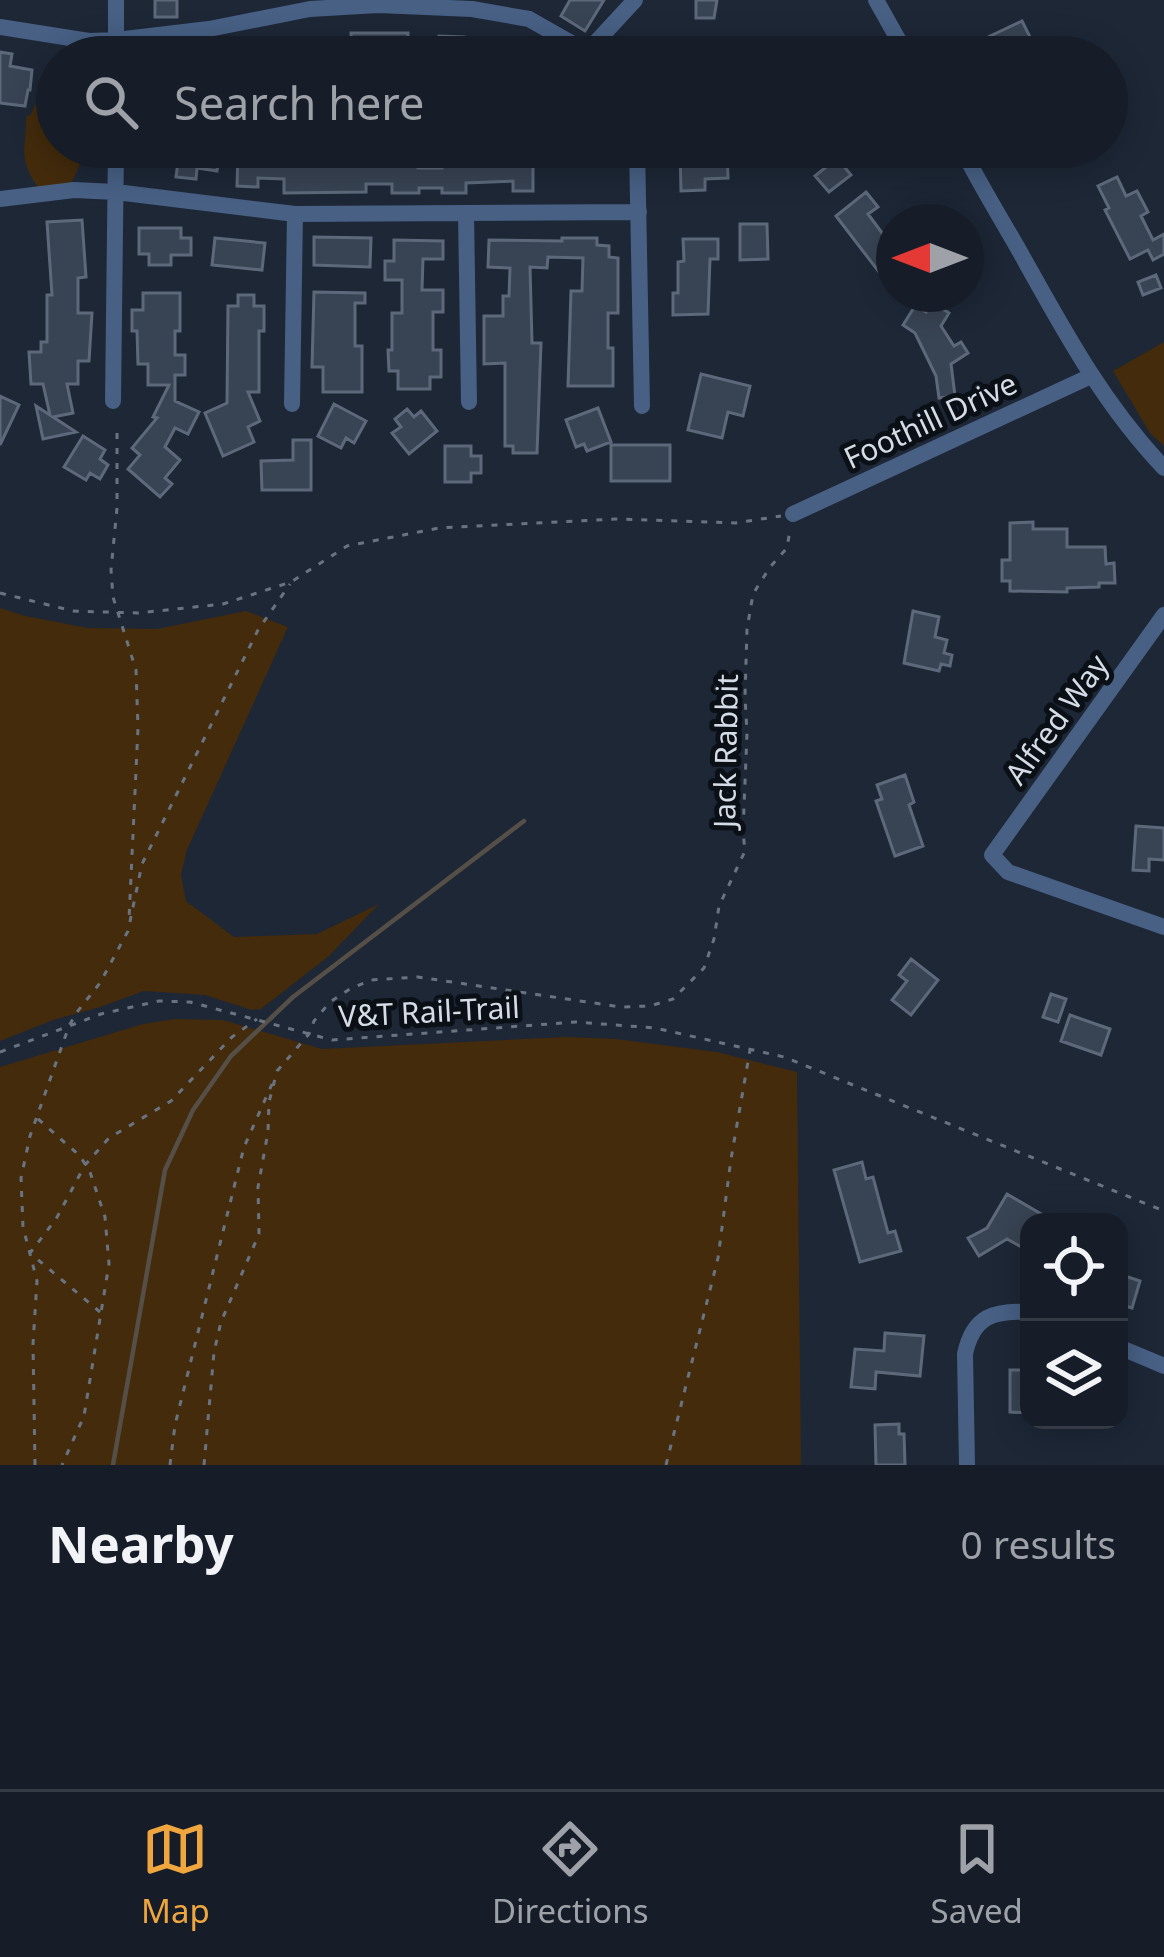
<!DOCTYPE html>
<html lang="en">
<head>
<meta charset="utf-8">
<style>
  :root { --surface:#161d28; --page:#1f2630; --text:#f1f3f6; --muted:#9ea2a8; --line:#353b45; --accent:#f0a63f }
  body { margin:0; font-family:"Noto Sans",sans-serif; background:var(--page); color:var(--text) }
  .controls { position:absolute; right:36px; bottom:36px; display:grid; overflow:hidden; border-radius:24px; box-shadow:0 6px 30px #0003 }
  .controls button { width:108px; height:108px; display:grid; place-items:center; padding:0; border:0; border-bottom:3px solid var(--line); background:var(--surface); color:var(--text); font:60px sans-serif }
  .compass { position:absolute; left:876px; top:204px; width:108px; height:108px; border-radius:50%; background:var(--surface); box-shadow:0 6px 30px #0003; rotate:270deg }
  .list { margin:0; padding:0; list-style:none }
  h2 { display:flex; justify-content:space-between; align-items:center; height:156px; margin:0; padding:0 48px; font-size:51px }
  h2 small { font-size:39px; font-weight:400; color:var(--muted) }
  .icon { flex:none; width:66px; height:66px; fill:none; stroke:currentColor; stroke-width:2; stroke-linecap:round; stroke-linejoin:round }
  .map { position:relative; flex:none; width:1164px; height:1465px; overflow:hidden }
  .search { position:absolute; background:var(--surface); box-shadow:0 6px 30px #0003; left:36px; right:36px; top:36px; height:132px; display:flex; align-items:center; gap:30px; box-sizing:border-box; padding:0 42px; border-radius:66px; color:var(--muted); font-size:45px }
  .sheet { height:324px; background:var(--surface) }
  nav { display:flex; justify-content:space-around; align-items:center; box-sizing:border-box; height:168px; border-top:3px solid var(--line); background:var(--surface); font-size:33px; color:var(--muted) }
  nav a { display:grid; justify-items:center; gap:6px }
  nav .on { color:var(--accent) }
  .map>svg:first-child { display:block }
  .green { fill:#432b0c }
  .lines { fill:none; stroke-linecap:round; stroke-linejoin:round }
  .stream { stroke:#554f47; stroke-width:4.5 }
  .building { fill:#384353; stroke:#5d697a; stroke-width:3 }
  .path { stroke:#6a7380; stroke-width:3; stroke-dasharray:6 9; stroke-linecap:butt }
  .minor { stroke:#476084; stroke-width:16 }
  .labels { text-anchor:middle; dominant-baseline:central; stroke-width:10; stroke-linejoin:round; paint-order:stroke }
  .street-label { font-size:30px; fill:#d5dce6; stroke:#0b1017 }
</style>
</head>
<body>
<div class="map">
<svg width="1164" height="1465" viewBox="0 0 1164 1465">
  <rect width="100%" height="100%" fill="#1d2736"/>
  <path class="green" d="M57,78V147H88L71,184L39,189C17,156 26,153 26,117L31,114L38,99Z
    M1164,342V446L1150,433L1113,371Z
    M0,608L25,616L88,628L157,629L246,611L288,627L187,850L181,875L186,901L234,937L317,934L379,904L329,956L261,1009L252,1010L205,995L144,991L100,1007L53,1020L0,1041Z
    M175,1019L223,1020L322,1049L566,1037L616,1039L717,1052L797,1072L801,1465H0V1067L143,1024Z"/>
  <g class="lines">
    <path class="stream" d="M113,1465L165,1170L193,1110L231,1056L293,997L524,821"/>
  </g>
  <path class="building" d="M155,0H177V17H155Z
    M570,0H604L585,31L561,16Z
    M696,0H717L714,18H696Z
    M1022,21L1039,55L1062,44L1068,57H995L986,38Z
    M351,33H408V44H438L439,36L464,37L463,43H476V57H391V54L319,57V48L352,46Z
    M312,39L315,57H298L295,42Z
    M654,44H677V57H654Z
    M0,52L12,54L10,66L32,70L30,90H28L25,106L0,103Z
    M180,147H220L217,171L197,168L196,179L176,177Z
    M692,147H727L728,178L705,179V190L681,191L680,148Z
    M442,150H533V191H513V181L466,183V193H442V188H419V193H392V184H366V192L284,193V179L258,178V187L237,186L238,152L271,153V163H296V155H311V162H343V155H365V165H392V159H418V168H442Z
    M837,158L851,175L829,192L815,176Z
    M1117,177L1126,196L1137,191L1148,212L1141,216L1153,240L1164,234V254L1153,260L1148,250L1130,259L1105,210L1109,208L1098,186Z
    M866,192L878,207L868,214L888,241L894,236V261L879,272L836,216Z
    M82,220L86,277L78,278V313H92L89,361H78V384H67L73,413L53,417L76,432L43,439L36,406L50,415L43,384H31L29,352H41V342H47V295H52L47,222Z
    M740,224H767L768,259L740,260Z
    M139,228H181V238H191V255H171V265H149V254H139Z
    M314,237L371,238L370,267L314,265Z
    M215,238L265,243L262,270L212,265Z
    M562,238H597V245L609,246V257L618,258V313H608V348H613V386H568L571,291H582L583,258L548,257L547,268L530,267L532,343H541L537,453H513V446H505V363L484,364V316H503V296H509L510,268L488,267L489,240L562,241Z
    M683,239H718V259H710L708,314L673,315V293H678V262L684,261Z
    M394,240L443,241V259H423L422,290H443V312H433V350H441V377H430V389H398V371H389L388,350H392V313H402V280H385V261H394Z
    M1156,275L1161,288L1143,295L1138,282Z
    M314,292L365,293V303H355V346H362V392H323V367H312Z
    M143,293H180V331H175V355H185V375H175V401L199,412L188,434L175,428L165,447L180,460L165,478L172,484L160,497L128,469L140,455L132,448L157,418L153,417L169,385H148V364H138L137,331H132V310H143Z
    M238,295H254V306H264V331H259V392H248L260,421L248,427L254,442L223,456L205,413L227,403L228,306H238Z
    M932,302L949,313L941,326L954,346L961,342L968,353L951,364L955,396L939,398L936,376L915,333L903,325L915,306L926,312Z
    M701,374L750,386L743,416L728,412L722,438L688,430Z
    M0,396L19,405L0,445Z
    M334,404L366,421L354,443L346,438L341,448L318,436Z
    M598,408L611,442L587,451L584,444L576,447L566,420Z
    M407,409L414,417L421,411L437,431L409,454L392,433L401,427L395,419Z
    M83,436L105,450L100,459L108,465L100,479L90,473L86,480L64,467Z
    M293,440H311V490H262L261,461L293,460Z
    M611,445H670V481H611Z
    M445,446H471V456H481V473H471V482H445Z
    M1033,522V529H1067V547H1105L1106,564L1114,563L1115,583H1099V587L1067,588V592L1010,591V581H1002V560H1010V523Z
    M913,611L939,617L935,637L947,640L944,653L952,655L950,666L941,664L939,671L904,663Z
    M905,775L914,802L909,805L923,846L895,856L876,801L882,799L877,785Z
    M1136,826L1164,828V860L1149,859V871L1133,870Z
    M911,959L938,980L911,1015L892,1000L907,981L899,975Z
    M1051,994L1066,999L1058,1022L1043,1017Z
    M1070,1015L1110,1029L1101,1055L1061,1041Z
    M862,1162L866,1179L873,1177L888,1233L895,1231L901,1251L860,1262L834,1170Z
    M1007,1194L1055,1222H1029V1242L1025,1249L1007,1239L979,1256L968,1238L987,1228Z
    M1119,1274L1140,1281L1132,1308L1119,1304Z
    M885,1333L924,1336L920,1376L876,1372L875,1389L851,1387L855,1349L884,1351Z
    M1010,1370H1029V1413L1010,1412Z
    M899,1424V1434H904L905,1465H876L875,1425Z"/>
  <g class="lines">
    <path class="path" d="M117,433V508L111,570L113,597L136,670L138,728L129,919
      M0,593L73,611L138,613L223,604L291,582L347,546L439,528L616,519L735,523L781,516
      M0,1052L101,1014L159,1001L190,1002L332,1040L576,1022L655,1028L784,1057L1164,1211
      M38,1119L80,1156L90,1172L105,1217L109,1264L84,1416L62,1465
      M100,1312L30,1253L56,1219L85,1165L109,1138L171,1101L232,1037L257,1019
      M35,1465L33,1344L37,1281L23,1227L21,1178L30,1136L69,1026L77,1012L100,983L128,931L142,864L258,630L290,584
      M170,1465L175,1425L244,1147L272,1084
      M204,1465L214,1352L221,1322L259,1234L258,1187L268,1132L269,1102L277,1071L309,1034L314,1021L330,1002L350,989L371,980L418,977L621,1007L650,1006L673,999L704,968L714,939L719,906L745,851L743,832L747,733L745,696L747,629L753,594L770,567L787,548L790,530
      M666,1465L718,1258L731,1159L750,1050"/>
    <path class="minor" d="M116,0V57
      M876,0L908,57
      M0,27L89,41L116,40L209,29L310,9L378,5L472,9L529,19L587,52L590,57
      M587,52L635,0
      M637,147L642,406
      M961,147C979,183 1000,217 1020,252C1063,329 1103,404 1164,468
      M0,199L74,190L116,192L295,214L639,212
      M466,213L469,402
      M113,401L116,147
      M292,404L295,214
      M793,514L1091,376
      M1164,615L992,855L1008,872L1164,927
      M1119,1347L1164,1366
      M967,1465L965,1354C973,1316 994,1310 1029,1312"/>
  </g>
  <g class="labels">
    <g class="street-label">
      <text transform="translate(930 420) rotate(-25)">Foothill Drive</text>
      <text transform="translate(1056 719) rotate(-54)">Alfred Way</text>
      <text transform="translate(725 751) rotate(-89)">Jack Rabbit</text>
      <text transform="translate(429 1011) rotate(-3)">V&amp;T Rail-Trail</text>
    </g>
  </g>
</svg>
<div class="controls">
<button><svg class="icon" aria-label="locate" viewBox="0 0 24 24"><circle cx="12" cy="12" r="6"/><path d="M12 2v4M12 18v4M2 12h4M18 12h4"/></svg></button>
<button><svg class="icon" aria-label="layers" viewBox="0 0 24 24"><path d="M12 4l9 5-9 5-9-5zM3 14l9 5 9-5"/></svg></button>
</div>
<svg class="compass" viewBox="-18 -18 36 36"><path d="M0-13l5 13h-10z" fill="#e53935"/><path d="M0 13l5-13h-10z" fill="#9ea2a8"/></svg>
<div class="search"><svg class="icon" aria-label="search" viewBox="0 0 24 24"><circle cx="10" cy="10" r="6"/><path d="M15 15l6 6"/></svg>Search here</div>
</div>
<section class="sheet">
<h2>Nearby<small>0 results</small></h2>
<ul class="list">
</ul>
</section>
<nav>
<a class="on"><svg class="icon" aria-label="map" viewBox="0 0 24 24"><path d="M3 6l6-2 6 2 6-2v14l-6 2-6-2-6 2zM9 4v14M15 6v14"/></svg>Map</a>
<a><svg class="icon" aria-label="directions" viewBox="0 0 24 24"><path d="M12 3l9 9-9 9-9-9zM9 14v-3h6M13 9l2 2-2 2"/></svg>Directions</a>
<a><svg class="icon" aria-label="saved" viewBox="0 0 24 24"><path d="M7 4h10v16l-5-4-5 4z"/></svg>Saved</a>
</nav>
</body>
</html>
